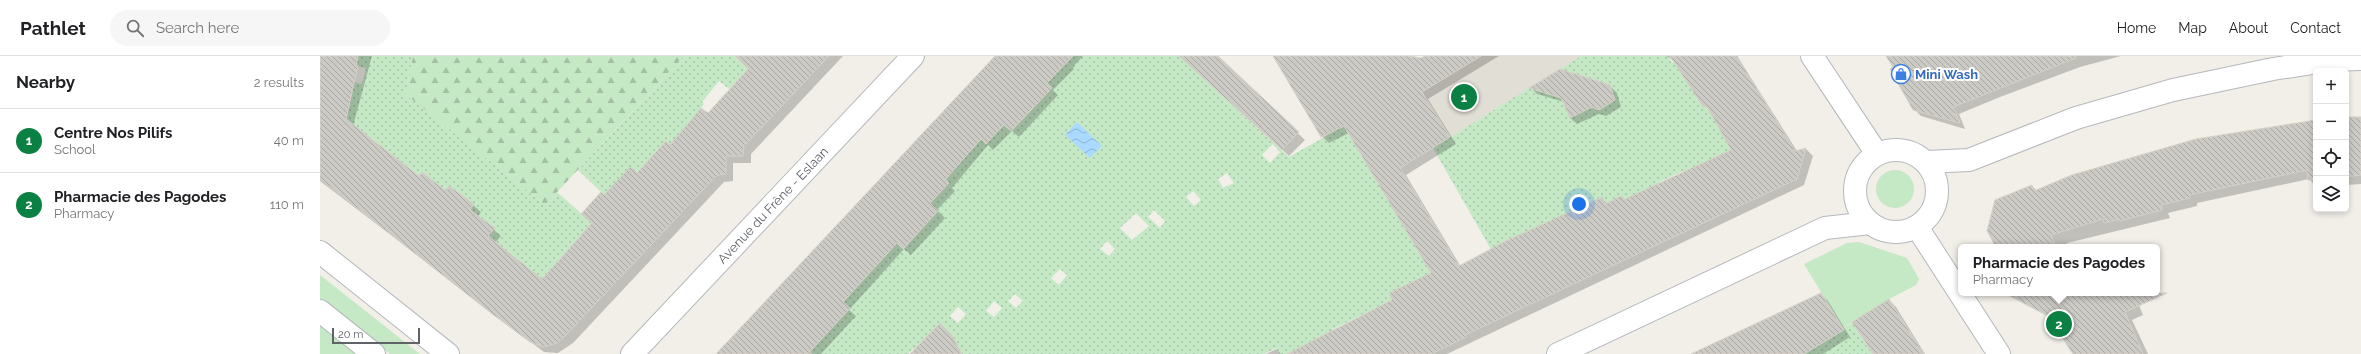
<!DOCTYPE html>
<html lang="en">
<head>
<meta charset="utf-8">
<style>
  :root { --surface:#fff; --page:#f6f6f6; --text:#202124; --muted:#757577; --line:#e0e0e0; --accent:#0b8043 }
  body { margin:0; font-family:Raleway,sans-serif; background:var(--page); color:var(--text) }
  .controls { position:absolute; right:12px; top:12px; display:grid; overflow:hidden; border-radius:6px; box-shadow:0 2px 6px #0003 }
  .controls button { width:36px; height:36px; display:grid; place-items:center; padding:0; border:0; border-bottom:1px solid var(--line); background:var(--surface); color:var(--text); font:20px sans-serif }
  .scale { position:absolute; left:12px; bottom:10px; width:88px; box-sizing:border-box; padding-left:4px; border:2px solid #5f6368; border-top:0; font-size:11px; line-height:14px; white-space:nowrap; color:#5f6368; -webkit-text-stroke:3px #fff; paint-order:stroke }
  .you { position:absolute; left:1259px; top:148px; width:14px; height:14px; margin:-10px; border:3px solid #fff; border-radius:50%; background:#1a73e8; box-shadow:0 0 0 6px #1a73e833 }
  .badge { display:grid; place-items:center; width:26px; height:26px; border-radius:50%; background:var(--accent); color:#fff; font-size:13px; font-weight:700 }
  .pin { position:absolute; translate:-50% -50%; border:2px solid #fff; box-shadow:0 1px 4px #0006 }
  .popup { position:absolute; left:1638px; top:188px; width:202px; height:52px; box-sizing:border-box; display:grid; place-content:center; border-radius:6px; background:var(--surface); filter:drop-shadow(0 1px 3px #0005); font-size:13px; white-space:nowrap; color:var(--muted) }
  .popup b { font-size:15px; color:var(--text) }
  .popup::after { content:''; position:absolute; left:50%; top:100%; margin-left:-8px; border:8px solid transparent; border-top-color:var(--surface) }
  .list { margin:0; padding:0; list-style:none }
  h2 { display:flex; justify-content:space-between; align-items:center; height:52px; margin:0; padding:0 16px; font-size:17px }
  h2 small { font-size:13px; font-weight:400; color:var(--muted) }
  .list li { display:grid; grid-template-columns:26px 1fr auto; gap:12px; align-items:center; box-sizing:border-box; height:64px; padding:0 16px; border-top:1px solid var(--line) }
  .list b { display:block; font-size:15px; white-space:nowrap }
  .list p { margin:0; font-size:13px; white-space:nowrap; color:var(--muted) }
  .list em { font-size:13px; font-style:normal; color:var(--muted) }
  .icon { flex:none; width:22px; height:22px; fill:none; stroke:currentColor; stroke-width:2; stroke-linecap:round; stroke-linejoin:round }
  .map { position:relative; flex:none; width:2041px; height:298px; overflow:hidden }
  header { display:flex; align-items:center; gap:24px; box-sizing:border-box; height:56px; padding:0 20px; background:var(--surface); border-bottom:1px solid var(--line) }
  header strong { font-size:19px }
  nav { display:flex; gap:22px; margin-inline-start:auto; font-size:14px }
  .search { width:280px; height:36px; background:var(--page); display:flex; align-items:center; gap:10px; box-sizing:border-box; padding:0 14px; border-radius:22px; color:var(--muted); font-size:15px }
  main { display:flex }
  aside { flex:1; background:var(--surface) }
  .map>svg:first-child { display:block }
  .education { fill:#e1ded6 }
  .green { fill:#c5e8c5 }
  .forest { fill:url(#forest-firs) }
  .garden { fill:url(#garden-dots); fill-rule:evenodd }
  .water { fill:url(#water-waves) }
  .shadow { fill:#0003 }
  .building { fill:url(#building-back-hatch); stroke:#d6d1c6 }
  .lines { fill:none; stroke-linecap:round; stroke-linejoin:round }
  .pedestrian-casing { stroke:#b5b8bc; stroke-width:24 }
  .minor-casing { stroke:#b5b8bc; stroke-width:24 }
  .pedestrian { stroke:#fff; stroke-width:22 }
  .minor { stroke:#fff; stroke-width:22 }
  .labels { text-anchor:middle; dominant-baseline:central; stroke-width:4; stroke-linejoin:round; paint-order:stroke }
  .shop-label { font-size:13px; font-weight:bold; fill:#366cbe; stroke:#fff; text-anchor:start }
  .street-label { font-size:13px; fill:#5f6368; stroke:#fff }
</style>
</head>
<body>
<header>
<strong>Pathlet</strong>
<div class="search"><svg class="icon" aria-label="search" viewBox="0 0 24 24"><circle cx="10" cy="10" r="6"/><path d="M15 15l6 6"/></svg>Search here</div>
<nav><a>Home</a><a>Map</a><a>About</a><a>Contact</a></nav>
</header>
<main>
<aside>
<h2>Nearby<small>2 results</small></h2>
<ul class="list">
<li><span class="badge">1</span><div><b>Centre Nos Pilifs</b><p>School</p></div><em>40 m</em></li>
<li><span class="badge">2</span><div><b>Pharmacie des Pagodes</b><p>Pharmacy</p></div><em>110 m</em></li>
</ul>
</aside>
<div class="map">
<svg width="2041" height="298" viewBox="0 0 2041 298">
  <defs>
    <pattern id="forest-firs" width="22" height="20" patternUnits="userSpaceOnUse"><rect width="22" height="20" fill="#c5e8c5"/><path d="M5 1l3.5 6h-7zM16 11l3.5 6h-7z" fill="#a3c0a4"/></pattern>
    <pattern id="garden-dots" width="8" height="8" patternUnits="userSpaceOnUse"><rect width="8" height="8" fill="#c5e8c5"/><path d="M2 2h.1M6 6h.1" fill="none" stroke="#a3c0a4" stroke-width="1.8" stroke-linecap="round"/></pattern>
    <pattern id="water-waves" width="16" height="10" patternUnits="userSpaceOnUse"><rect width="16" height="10" fill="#aadaff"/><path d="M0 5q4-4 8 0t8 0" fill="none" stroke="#8eb4d2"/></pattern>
    <pattern id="building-back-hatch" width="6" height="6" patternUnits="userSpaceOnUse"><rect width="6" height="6" fill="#cccac5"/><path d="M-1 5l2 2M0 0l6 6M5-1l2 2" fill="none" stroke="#a9a8a4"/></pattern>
  </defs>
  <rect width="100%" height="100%" fill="#f1efe8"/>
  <path class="education" d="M1161,0H1261L1113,92L1085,47Z"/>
  <path class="green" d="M1556 133a19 19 0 1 1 38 0a19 19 0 1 1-38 0Z
    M1539,186L1587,202L1599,223L1596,229L1569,243L1523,272L1484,208L1527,187Z
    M0,219L100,298H70L0,243Z
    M0,267L39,298H0Z"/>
  <path class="forest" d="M93,0H364L225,149L85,38Z"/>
  <path class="garden" d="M38,0H93L85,38L225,149L237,136L272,167L229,215L231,217L224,227L168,180L174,172L150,154L129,131L126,135L102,116L98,120L51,82L23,73L34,26L42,28L46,12L36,10Z
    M364,0H433L428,13L409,33L399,25L382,46L384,48L350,89L346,85L294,148L258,114Z
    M750,0H879L871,11L969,101L1024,70L1114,222H1100L1069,237L1072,244L1013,273L1017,282L988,288L967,298H959L956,292L944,298H598L593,293L588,298H493L485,291L511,273L530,253L523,246L576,186L584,193L618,155L610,147L629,127L623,122L661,83L684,69L692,75L732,32L727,27L748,5ZM953,88L960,96L950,107L942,99ZM907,117L914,127L903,132L898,123ZM873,135L881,144L874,150L866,141ZM834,154L845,165L840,172L828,161ZM816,157L829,170L812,184L800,172ZM787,185L795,193L789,200L780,193ZM740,213L747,219L739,229L731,222ZM695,238L703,245L696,252L688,245ZM674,245L682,252L674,261L666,255ZM638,251L646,258L638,267L630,260ZM620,267L628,275L620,283L612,275Z
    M1261,0H1348L1352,7L1362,1L1399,66L1396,68L1398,71L1418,91L1367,122L1363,115L1339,126L1342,133L1303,145L1301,140L1285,148L1282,141L1172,195L1113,92L1209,32L1279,54L1295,44L1290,29L1240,13Z
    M1538,263L1540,279L1547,290L1553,287L1559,298H1483Z"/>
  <path class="water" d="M757,66L782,90L770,102L745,79Z"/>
  <path class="shadow" d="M0,0H52L33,70L99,121L153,149L161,156L158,161L181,180L175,187L222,224L273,168L284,140L317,118L388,59L430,13L434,0H523L431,98V107H413V125L404,126L253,287L238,297L224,296L0,125Z
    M677,0H763L753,11L754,13L733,34L738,39L699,81L692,75L673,94L668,89L632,132L635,135L617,154L625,162L591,199L584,193L529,254L536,260L501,298H398Z
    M881,0H896L985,84L969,100L879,17Z
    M955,0H1090L1095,8L1107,0H1179L1108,43L1136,88L1086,119L1141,211L1282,142L1287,148L1301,141L1305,144L1412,95L1391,57L1360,13L1350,2L1346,0H1417L1477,95L1486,93L1493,100L1484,129L1127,298H969L1074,244L1112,217L1029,77L1009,87L1002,80Z
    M1567,0H1801L1760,11L1680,41L1639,58L1645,73L1601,60L1594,53Z
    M1290,30L1297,37L1301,51L1286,60L1279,58L1257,68L1250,62L1244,46L1217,38L1211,32Z
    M2041,61V128L2026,129V62Z
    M1996,65V130L1989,123L1877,147V150L1848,157L1850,162L1747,187L1749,191H1678L1712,130L1717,135L1876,84Z
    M1712,237H1814L1823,259L1812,264L1828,298H1754L1733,265L1721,255Z
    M1501,238L1508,245L1530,281L1503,298H1374Z
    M1569,244L1576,251L1605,298H1554Z
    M956,293L961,298H946Z"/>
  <path class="building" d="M0,0H38L36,10H38L26,63L99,120L102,116L126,135L129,130L154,148L150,154L175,172L168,180L222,223L272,167L261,158L281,136L284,139L310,111L317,117L346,85L350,89L381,52L388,57L428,13L415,0H509L424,90L423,100H406V118L397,119L245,280L237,287L224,291L210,286L171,257L0,123Z
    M675,0H753L727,27L732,32L691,75L684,69L666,88L661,83L625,124L629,127L610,147L618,155L583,193L577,187L523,246L530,252L488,298H396Z
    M859,0H898L979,76L962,94Z
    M953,0H1090L1101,2L1105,0H1161L1102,36L1130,81L1080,112L1139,210L1186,185L1282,141L1285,148L1301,140L1303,144L1411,94L1386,49L1383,51L1350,0H1417L1475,95L1486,92L1477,123L1145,279L1146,281L1111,298H967L1072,244L1069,237L1111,217L1024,70L1001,81Z
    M1566,0H1756V2L1633,51L1640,67L1593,54L1570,13L1573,11Z
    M1240,13L1290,29L1295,44L1279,54L1272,51L1250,62L1241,42L1209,32Z
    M2026,61H2041V119L2026,121Z
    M1996,64V123L1988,124L1987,114L1869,139L1870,142L1841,149L1842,154L1800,165L1799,163L1784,167L1783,163L1731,179L1736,191H1676L1667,175L1675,144L1712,129L1714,135L1752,119L1876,83Z
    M1501,237L1524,274L1484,298H1371Z
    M1684,237H1847L1805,256L1823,298H1753L1728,260Z
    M1569,243L1584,267L1604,298H1553L1532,266Z
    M620,267L631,278L642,298H590Z"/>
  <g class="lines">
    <g class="pedestrian-casing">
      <path id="pedestrian" d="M0,255L54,298"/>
    </g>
    <g class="minor-casing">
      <g id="minor">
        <path d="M1492,0L1557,98"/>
        <circle cx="1576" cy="135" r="41"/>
        <path d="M1606,106L1649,104L1756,62L1853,34L1953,13L2012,4L2041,3"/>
        <path d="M1597,171L1679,298"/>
        <path d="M0,196L128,298"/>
        <path id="s1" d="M312,298L593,0"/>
        <path d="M1238,298L1505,172L1550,167"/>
      </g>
    </g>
    <use href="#pedestrian" class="pedestrian"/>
    <use href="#minor" class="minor"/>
  </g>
  <defs>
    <g id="shop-ring" transform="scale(1)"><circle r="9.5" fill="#fff" stroke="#3f7fe0" stroke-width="1.5"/><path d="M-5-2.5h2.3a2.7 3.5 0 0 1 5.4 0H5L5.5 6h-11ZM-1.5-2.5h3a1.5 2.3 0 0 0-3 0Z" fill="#3f7fe0"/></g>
  </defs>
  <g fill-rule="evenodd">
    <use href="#shop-ring" x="1581" y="18"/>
  </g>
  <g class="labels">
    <g class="shop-label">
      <text x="1595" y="18">Mini Wash</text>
    </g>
    <g class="street-label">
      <text stroke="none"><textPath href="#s1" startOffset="205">Avenue du Frêne - Eslaan</textPath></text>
    </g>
  </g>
</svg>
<div class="controls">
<button>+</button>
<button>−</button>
<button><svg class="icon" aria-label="locate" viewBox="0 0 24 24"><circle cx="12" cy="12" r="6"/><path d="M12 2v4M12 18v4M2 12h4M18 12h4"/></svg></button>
<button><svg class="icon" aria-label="layers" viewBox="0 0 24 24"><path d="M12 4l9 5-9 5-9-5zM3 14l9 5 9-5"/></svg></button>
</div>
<div class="scale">20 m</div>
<div class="you"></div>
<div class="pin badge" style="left:1144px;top:41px">1</div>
<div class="pin badge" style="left:1739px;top:268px">2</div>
<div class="popup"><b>Pharmacie des Pagodes</b>Pharmacy</div>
</div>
</main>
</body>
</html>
